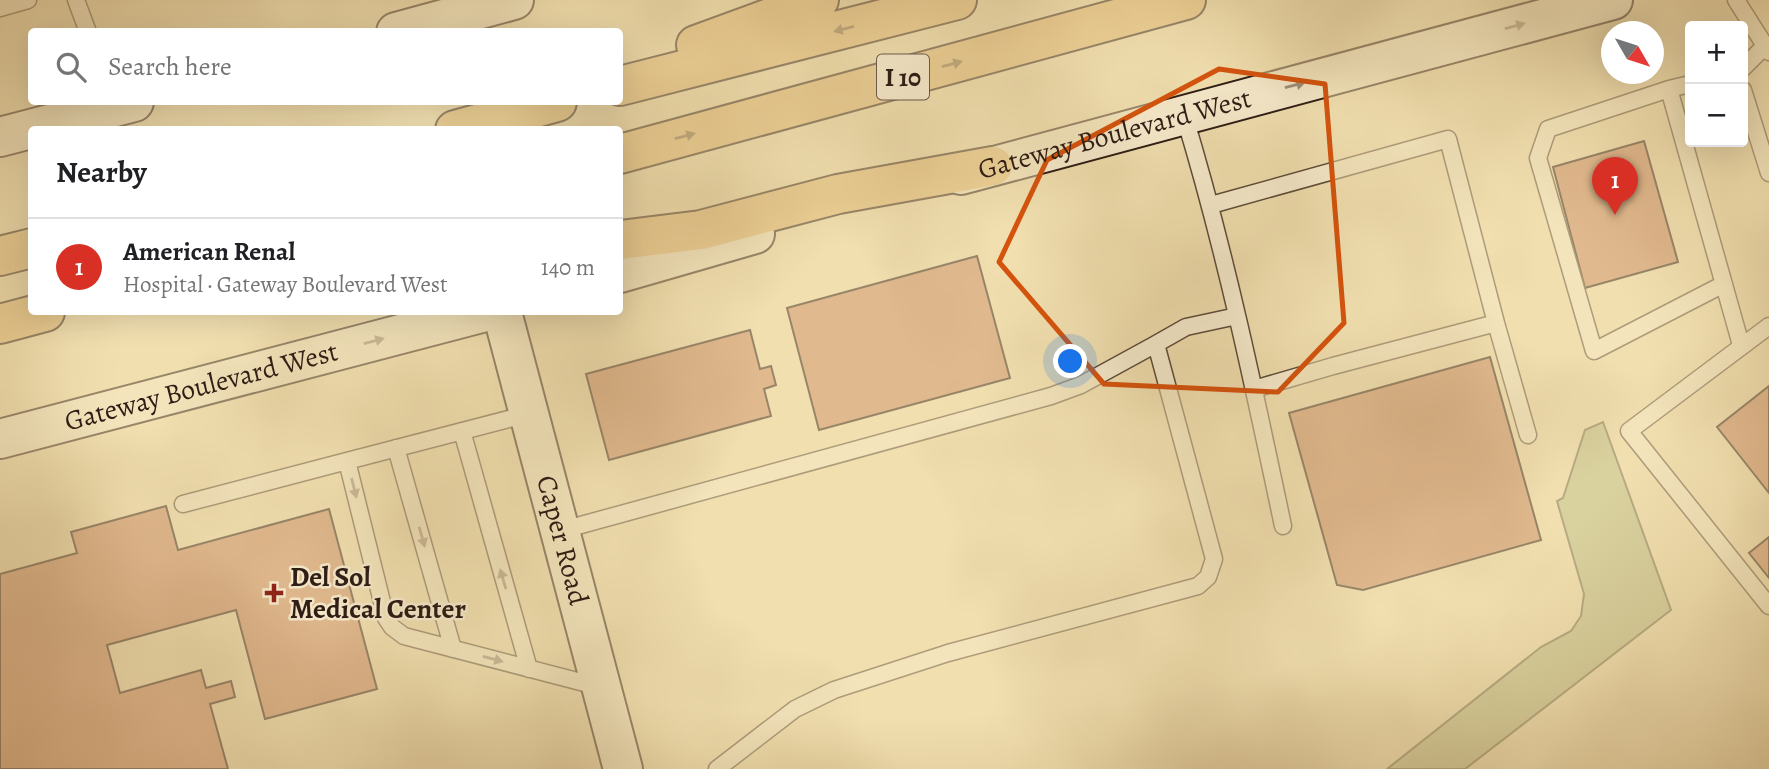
<!DOCTYPE html>
<html lang="en">
<head>
<meta charset="utf-8">
<style>
  :root { --surface:#fff; --page:#f2f2f2; --text:#202124; --muted:#757577; --line:#e0e0e0; --accent:#d93025 }
  body { margin:0; font-family:Alegreya,serif; background:var(--page); color:var(--text) }
  .controls { position:absolute; right:21px; top:21px; display:grid; overflow:hidden; border-radius:7px; box-shadow:0 7px 28px #0002 }
  .controls button { width:63px; height:63px; display:grid; place-items:center; padding:0; border:0; border-bottom:2px solid var(--line); background:var(--surface); color:var(--text); font:35px sans-serif }
  .compass { position:absolute; left:1601px; top:21px; width:63px; height:63px; border-radius:50%; background:var(--surface); box-shadow:0 7px 28px #0002; rotate:129deg }
  .you { position:absolute; left:1071px; top:362px; width:24px; height:24px; margin:-18px; border:5px solid #fff; border-radius:50%; background:#1a73e8; box-shadow:0 0 0 10px #1a73e833 }
  .badge { display:grid; place-items:center; width:46px; height:46px; border-radius:50%; background:var(--accent); color:#fff; font-size:23px; font-weight:700 }
  .pin { position:absolute; translate:-50% -58px; filter:drop-shadow(0 2px 4px #0008) }
  .pin::after { content:''; position:absolute; top:37px; width:24px; height:21px; background:inherit; clip-path:polygon(0 0,100% 0,50% 100%) }
  .list { margin:0; padding:0; list-style:none }
  h2 { display:flex; justify-content:space-between; align-items:center; height:91px; margin:0; padding:0 28px; font-size:30px }
  h2 small { font-size:23px; font-weight:400; color:var(--muted) }
  .list li { display:grid; grid-template-columns:46px 1fr auto; gap:21px; align-items:center; box-sizing:border-box; height:98px; padding:0 28px; border-top:2px solid var(--line) }
  .list b { display:block; font-size:26px; white-space:nowrap }
  .list p { margin:0; font-size:23px; white-space:nowrap; color:var(--muted) }
  .list em { font-size:23px; font-style:normal; color:var(--muted) }
  .icon { flex:none; width:38px; height:38px; fill:none; stroke:currentColor; stroke-width:2; stroke-linecap:round; stroke-linejoin:round }
  .map { position:relative; flex:none; width:1769px; height:769px; overflow:hidden }
  .search { position:absolute; background:var(--surface); box-shadow:0 7px 28px #0002; left:28px; top:28px; width:595px; height:77px; display:flex; align-items:center; gap:18px; box-sizing:border-box; padding:0 24px; border-radius:7px; color:var(--muted); font-size:26px }
  .panel { position:absolute; background:var(--surface); box-shadow:0 7px 28px #0002; left:28px; top:126px; width:595px; height:189px; border-radius:7px }
  .map>svg:first-child { display:block }
  .green { fill:#bcc189; stroke:#746e4e; stroke-width:2 }
  .building { fill:#cf8d67; stroke:#2d1b14; stroke-width:2 }
  .lines { fill:none; stroke-linecap:round; stroke-linejoin:round }
  .lane-casing { stroke:#5e4c3b; stroke-width:19 }
  .secondary-casing { stroke:#2d1b14; stroke-width:42 }
  .highway-casing { stroke:#2d1b14; stroke-width:42 }
  .lane { stroke:#f6eacb; stroke-width:16 }
  .secondary { stroke:#f6eacb; stroke-width:38 }
  .highway { stroke:#e8c078; stroke-width:38 }
  .oneway { fill:#9c8d79 }
  .oneway2 { fill:#8a6e46 }
  .marked { fill:none; stroke:#d5530d; stroke-width:5; stroke-linejoin:round }
  .poi-dot { fill:#8f2418; stroke:#f6eacb; stroke-width:2.5 }
  .labels { text-anchor:middle; dominant-baseline:central; stroke-width:5; stroke-linejoin:round; paint-order:stroke }
  .shield { fill:#f6eacb; stroke:#69594b; stroke-width:2 }
  .shield-label { font-size:26px; font-weight:bold; fill:#2d1b14 }
  .street-label { font-size:28px; fill:#2d1b14; stroke:#f6eacb }
  .poi-label { font-size:28px; font-weight:bold; fill:#2d1b14; stroke:#f6eacb; text-anchor:start }
</style>
</head>
<body>
<div class="map">
<svg width="1769" height="769" viewBox="0 0 1769 769">
  <rect width="100%" height="100%" fill="#f1dfaf"/>
  <filter id="stains"><feTurbulence type="fractalNoise" baseFrequency=".00286" numOctaves="4"/><feColorMatrix values="0 0 0 0 .2 0 0 0 0 .09 0 0 0 0 .02 0 0 0 .5 -.17"/></filter>
  <radialGradient id="worn" r=".72"><stop offset=".6" stop-color="#630" stop-opacity="0"/><stop offset="1" stop-color="#630" stop-opacity=".3"/></radialGradient>
  <path class="green" d="M1603,422L1671,610L1465,769H1387L1541,647L1571,631L1581,616L1584,594L1557,501L1563,498L1585,430Z"/>
  <path class="building" d="M1644,141L1678,262L1585,288L1553,167Z
    M977,256L1010,378L819,430L787,308Z
    M750,330L760,369L771,366L776,385L764,389L771,416L609,460L586,374Z
    M1490,357L1541,540L1363,590L1337,585L1289,413Z
    M1769,386V493L1717,427Z
    M166,506L178,550L329,509L377,689L265,719L236,610L107,645L120,693L201,670L206,688L231,681L235,697L210,704L228,769H0V574L77,553L71,532Z
    M1769,537V578L1749,553Z"/>
  <g class="lines">
    <g class="lane-casing">
      <path id="lane" d="M76,0L88,32
        M1736,0L1769,52
        M0,8L28,0
        M1743,68L1764,47
        M1690,84L1669,89L1741,345
        M1669,89L1548,129L1538,158L1594,351L1724,284
        M1743,90L1769,173
        M1184,115C1225,250 1254,388 1283,526
        M1211,205L1448,139L1496,323L1333,366L1254,389
        M1496,323L1528,435
        M1769,326L1629,431L1769,606
        M528,414L347,461L386,618L392,627L404,636L600,687
        M462,431L529,669
        M396,448L453,649
        M183,504L347,461
        M559,531L1051,396L1081,385L1156,344
        M717,769L795,709L834,690L948,653L1198,586L1208,577L1214,559L1156,344L1186,327L1237,316"/>
    </g>
    <g class="secondary-casing">
      <g id="secondary">
        <path d="M396,32L514,0"/>
        <path d="M0,137L134,102"/>
        <path id="s1" d="M961,175L1613,0"/>
        <path d="M620,273L755,234"/>
        <path id="s2" d="M502,312L623,769"/>
        <path id="s3" d="M0,439L485,312"/>
      </g>
    </g>
    <g class="highway-casing">
      <path id="highway" d="M696,45L819,0
        M620,86L957,0
        M455,130L557,102
        M620,154L1186,0
        M620,240L701,230L838,194L993,166
        M0,256L32,248
        M0,324L45,312"/>
    </g>
    <use href="#lane" class="lane"/>
    <use href="#secondary" class="secondary"/>
    <use href="#highway" class="highway"/>
  </g>
  <defs><path id="oneway-solid" d="M-6-.8H1V-3.2L6.5 0L1 3.2V.8H-6Z" transform="scale(1.75)"/></defs>
  <g class="oneway">
    <use href="#oneway-solid" transform="translate(1515 26) rotate(-15)"/>
    <use href="#oneway-solid" transform="translate(1295 85) rotate(-15)"/>
    <use href="#oneway-solid" transform="translate(374 341) rotate(-15)"/>
    <use href="#oneway-solid" transform="translate(354 488) rotate(76)"/>
    <use href="#oneway-solid" transform="translate(422 537) rotate(74)"/>
    <use href="#oneway-solid" transform="translate(503 579) rotate(-106)"/>
    <use href="#oneway-solid" transform="translate(493 659) rotate(15)"/>
  </g>
  <g class="oneway2">
    <use href="#oneway-solid" transform="translate(844 29) rotate(165)"/>
    <use href="#oneway-solid" transform="translate(952 64) rotate(-15)"/>
    <use href="#oneway-solid" transform="translate(685 136) rotate(-15)"/>
  </g>
  <path d="M0 0H1769V769H0ZM1219,69L1325,84L1344,323L1278,392L1104,384L999,262L1047,160Z" fill="#f1dfaf" fill-opacity=".55" fill-rule="evenodd"/>
  <path class="marked" d="M1219,69L1325,84L1344,323L1278,392L1104,384L999,262L1047,160Z"/>
  <path class="poi-dot" d="M270.5 582.5h7v7h7v7h-7v7h-7v-7h-7v-7h7z"/>
  <g class="labels">
    <rect class="shield" x="877" y="54.5" width="52" height="45" rx="5"/>
    <g class="shield-label">
      <text x="903" y="77">I 10</text>
    </g>
    <g class="street-label">
      <text stroke="none"><textPath href="#s1" startOffset="159">Gateway Boulevard West</textPath></text>
      <text stroke="none"><textPath href="#s3" startOffset="208">Gateway Boulevard West</textPath></text>
      <text stroke="none"><textPath href="#s2" startOffset="236">Caper Road</textPath></text>
    </g>
    <g class="poi-label">
      <text x="290" y="577">Del Sol<tspan x="290" dy="32">Medical Center</tspan></text>
    </g>
  </g>
  <rect width="100%" height="100%" filter="url(#stains)"/>
  <rect width="100%" height="100%" fill="url(#worn)"/>
</svg>
<div class="controls">
<button>+</button>
<button>−</button>
</div>
<svg class="compass" viewBox="-18 -18 36 36"><path d="M0-13l5 13h-10z" fill="#e53935"/><path d="M0 13l5-13h-10z" fill="#757577"/></svg>
<div class="you"></div>
<div class="pin badge" style="left:1615px;top:215px">1</div>
<div class="search"><svg class="icon" aria-label="search" viewBox="0 0 24 24"><circle cx="10" cy="10" r="6"/><path d="M15 15l6 6"/></svg>Search here</div>
<section class="panel">
<h2>Nearby<small></small></h2>
<ul class="list">
<li><span class="badge">1</span><div><b>American Renal</b><p>Hospital · Gateway Boulevard West</p></div><em>140 m</em></li>
</ul>
</section>
</div>
</body>
</html>
